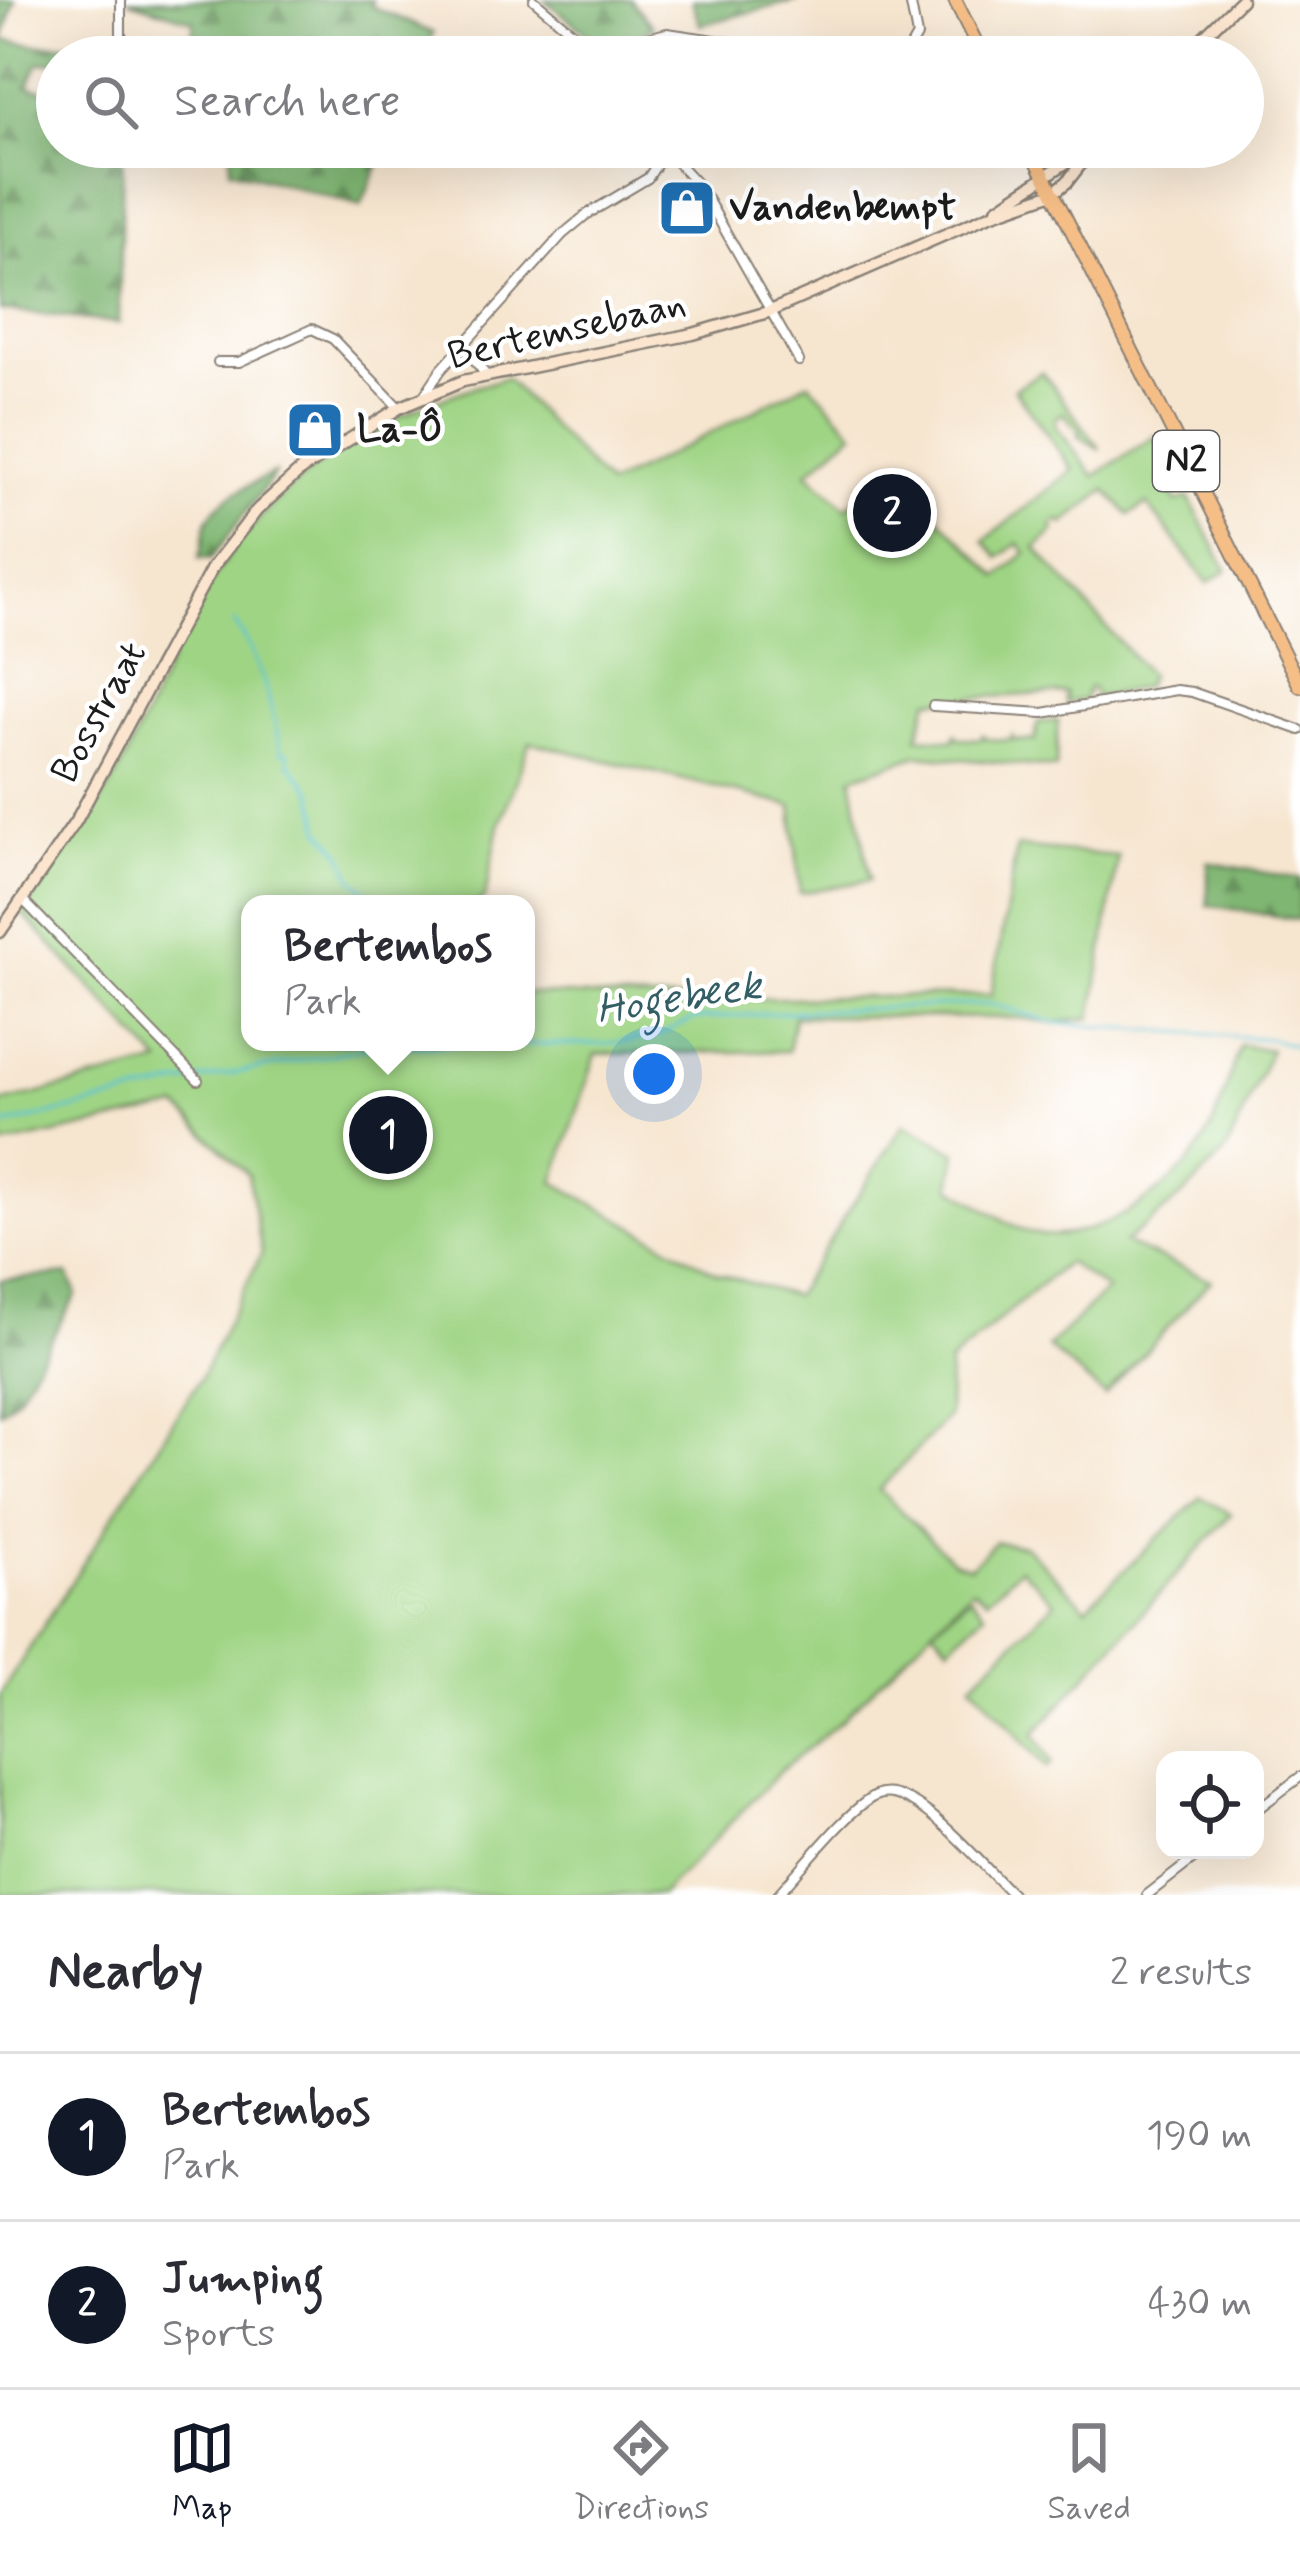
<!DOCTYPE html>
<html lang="en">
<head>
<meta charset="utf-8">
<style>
  :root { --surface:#fff; --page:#f7f7f7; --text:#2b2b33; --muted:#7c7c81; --line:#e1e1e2; --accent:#111827 }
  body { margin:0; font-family:Mynerve,sans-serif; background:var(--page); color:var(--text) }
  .controls { position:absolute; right:36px; bottom:36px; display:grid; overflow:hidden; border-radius:24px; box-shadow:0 12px 48px #0002 }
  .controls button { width:108px; height:108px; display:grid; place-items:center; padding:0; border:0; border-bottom:3px solid var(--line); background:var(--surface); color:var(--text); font:60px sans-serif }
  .you { position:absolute; left:654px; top:1074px; width:42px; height:42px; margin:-30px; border:9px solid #fff; border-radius:50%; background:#1a73e8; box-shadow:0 0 0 18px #1a73e833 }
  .badge { display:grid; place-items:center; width:78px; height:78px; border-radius:50%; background:var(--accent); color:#fff; font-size:39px; font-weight:700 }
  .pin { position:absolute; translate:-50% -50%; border:6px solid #fff; box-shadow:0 3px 12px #0006 }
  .popup { position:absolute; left:241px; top:895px; width:294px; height:156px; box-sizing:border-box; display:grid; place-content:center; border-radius:24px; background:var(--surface); filter:drop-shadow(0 3px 9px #0005); font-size:39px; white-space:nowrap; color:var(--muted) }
  .popup b { font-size:45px; color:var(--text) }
  .popup::after { content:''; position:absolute; left:50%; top:100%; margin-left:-24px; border:24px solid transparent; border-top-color:var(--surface) }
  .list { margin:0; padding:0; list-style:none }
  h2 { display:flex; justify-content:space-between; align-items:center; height:156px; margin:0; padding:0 48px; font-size:51px }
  h2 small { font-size:39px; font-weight:400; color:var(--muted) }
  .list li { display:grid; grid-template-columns:78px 1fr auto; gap:36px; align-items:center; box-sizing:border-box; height:168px; padding:0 48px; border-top:3px solid var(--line) }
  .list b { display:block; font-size:45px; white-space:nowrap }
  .list p { margin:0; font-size:39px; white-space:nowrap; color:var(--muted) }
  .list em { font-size:39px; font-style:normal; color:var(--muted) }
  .icon { flex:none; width:66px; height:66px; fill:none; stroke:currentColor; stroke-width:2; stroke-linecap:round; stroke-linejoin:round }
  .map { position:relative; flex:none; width:1300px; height:1895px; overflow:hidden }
  .search { position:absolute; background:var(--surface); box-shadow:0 12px 48px #0002; left:36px; right:36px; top:36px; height:132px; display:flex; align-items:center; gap:30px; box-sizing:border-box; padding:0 42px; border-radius:66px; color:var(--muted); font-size:45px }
  .sheet { height:492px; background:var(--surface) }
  nav { display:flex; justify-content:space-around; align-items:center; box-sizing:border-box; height:168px; border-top:3px solid var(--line); background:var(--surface); font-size:33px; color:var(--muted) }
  nav a { display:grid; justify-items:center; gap:6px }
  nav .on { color:var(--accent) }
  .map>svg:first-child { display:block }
  .forest { fill:url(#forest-firs); stroke:#4e6947; stroke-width:3 }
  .green { fill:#9fd484; stroke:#5e7850; stroke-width:3 }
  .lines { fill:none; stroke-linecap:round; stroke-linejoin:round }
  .stream { stroke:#59c2d5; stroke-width:3 }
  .street-casing { stroke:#898076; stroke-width:12 }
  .secondary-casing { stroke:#898076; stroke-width:15 }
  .primary-casing { stroke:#898076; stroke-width:16 }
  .street { stroke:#fff; stroke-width:8 }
  .secondary { stroke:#fbe5cf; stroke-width:10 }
  .primary { stroke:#f6be87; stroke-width:12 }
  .labels { text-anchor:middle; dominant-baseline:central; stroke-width:9; stroke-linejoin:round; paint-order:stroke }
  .shield { fill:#fff; stroke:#606060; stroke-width:3 }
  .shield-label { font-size:36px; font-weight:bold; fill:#1c1c1c }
  .poi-label { font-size:39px; font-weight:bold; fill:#1c1c1c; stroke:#fff; text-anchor:start }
  .street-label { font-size:39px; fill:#1c1c1c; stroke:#fff }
  .water-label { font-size:42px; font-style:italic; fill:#345e66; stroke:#fff }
</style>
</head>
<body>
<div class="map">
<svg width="1300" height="1895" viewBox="0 0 1300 1895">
  <defs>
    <pattern id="forest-firs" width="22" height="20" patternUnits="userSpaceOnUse" patternTransform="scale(3)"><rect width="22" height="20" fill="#7fb672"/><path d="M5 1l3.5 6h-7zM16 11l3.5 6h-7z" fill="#67935d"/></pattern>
  </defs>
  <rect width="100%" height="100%" fill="#fff"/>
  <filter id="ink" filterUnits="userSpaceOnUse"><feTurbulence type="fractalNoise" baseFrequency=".00833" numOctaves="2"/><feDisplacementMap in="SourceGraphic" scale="24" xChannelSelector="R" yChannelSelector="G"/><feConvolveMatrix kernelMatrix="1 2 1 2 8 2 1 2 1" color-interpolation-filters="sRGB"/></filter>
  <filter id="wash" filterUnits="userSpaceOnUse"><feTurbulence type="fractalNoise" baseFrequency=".004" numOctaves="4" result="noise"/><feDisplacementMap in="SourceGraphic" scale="48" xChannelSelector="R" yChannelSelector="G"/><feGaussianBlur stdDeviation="2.7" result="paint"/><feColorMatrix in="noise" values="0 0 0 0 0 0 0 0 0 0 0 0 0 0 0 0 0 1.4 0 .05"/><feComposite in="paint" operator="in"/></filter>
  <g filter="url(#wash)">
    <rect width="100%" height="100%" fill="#f6e5cf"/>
    <path class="forest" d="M0,0H15L3,40L38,45L89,43L90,57H57V62L39,63L27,87L57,92V110L48,112L57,128V147H123L119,323L0,310Z
      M127,0H372L371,6L433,33L424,57H190L194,21Z
      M544,0H631L653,27L612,53Z
      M692,0H799L700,25Z
      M231,147H386L361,206L230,169Z
      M276,472L211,559L199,558C205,545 203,530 209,518C220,496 256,483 276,472Z
      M1208,862L1300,879V920L1208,905Z
      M68,1274L77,1294L18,1396L0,1412V1280Z"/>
    <path class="green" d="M1042,372L1101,450L1078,436L1081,433L1063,413L1057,417L1055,425L1094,476L1158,435L1185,488L1172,494L1176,502L1189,498L1227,570L1208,583L1147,504L1129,515L1106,490L1063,524L1059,520L1052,526L1055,530L1036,548L1149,675L1145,687L1095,697L1093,689L1088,688L1085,699L1066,703V693L929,700L918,737L954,740L955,734L959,738L981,739L982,735L987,739L1009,740L1012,736L1013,740L1035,741L1038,722L1058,721L1056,768L918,755L852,777L870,880L800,893L792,806L530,742L499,826L485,897L477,904H250V1042H526V993L662,1000L991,995L1017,847L1118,856L1092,1018L1055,1023L1019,1018L794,1016L788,1051L596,1054L554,1182L717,1273L794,1296L904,1124L957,1152L951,1187C970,1198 1012,1228 1032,1233C1088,1248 1169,1194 1199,1149C1219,1121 1228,1078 1240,1045L1271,1050L1227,1150L1185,1194L1124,1243L1211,1280L1105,1396L1048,1347L1107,1290L1067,1262L949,1363L948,1417L879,1490L953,1561L970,1567L995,1542L1025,1546L1086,1607L1201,1497L1231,1514L1034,1734L1052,1762L1047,1768L972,1683L1055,1602L1020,1568L987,1599L972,1589L843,1719L780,1771L661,1895H0V1695L200,1379L262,1253L248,1175L178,1107L0,1146V1103L161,1063L22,913C54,866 93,819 120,769C152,707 175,639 212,580C280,472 386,410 506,378L608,486L809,382L854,432L808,472L846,508L889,467L998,577L1026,553L1018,543L999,558L984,541L1073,470L1014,389Z
      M970,1596L985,1613L949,1646L933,1629Z"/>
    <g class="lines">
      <path class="stream" d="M234,622C263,662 271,705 281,752L288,753L289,763L313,792L321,829L342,853L352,877L380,904
        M0,1126L198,1080L377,1046L606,1044L659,1035L694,1019L806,1011L992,1004L1055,1023L1269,1039L1300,1047"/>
    </g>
  </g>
  <g filter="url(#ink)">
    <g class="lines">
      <g class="street-casing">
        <path id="street" d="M534,0L602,57
          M121,57V0
          M630,57L647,38L667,33L832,57
          M905,57L917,36L910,0
          M666,150L701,188L799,361
          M463,346L486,375
          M218,362H239L312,329L333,339L399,408
          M423,397L441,370L562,235L586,215L648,178L666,150
          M933,706L1043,713L1176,690L1192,692L1300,730
          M22,899L198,1080
          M1255,1811L1300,1777
          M777,1895C800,1871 848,1809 875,1796C913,1777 986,1871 1013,1895
          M1147,1895L1205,1850"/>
      </g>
      <g class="secondary-casing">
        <path id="secondary" d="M1183,57L1241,0
          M997,209L1089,147
          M0,932L76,821L212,568L257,510L301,470L399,408L463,381L693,334L768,312L990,215L1053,193L1067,182L1094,147"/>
      </g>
      <g class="primary-casing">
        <path id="primary" d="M955,0L983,57
          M1030,147L1300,686"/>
      </g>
      <use href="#street" class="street"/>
      <use href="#secondary" class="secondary"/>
      <use href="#primary" class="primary"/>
    </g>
  </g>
  <defs>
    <g id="shop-square" transform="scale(3)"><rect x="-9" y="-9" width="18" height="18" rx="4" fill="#1f6fb2" stroke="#fff"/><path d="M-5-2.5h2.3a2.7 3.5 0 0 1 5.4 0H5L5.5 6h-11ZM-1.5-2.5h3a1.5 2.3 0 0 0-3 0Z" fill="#fff"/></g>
  </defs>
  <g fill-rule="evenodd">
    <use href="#shop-square" x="687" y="208"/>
    <use href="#shop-square" x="315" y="430"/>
  </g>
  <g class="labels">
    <rect class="shield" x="1153" y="431" width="66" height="60" rx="9"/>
    <g class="shield-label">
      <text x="1186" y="461">N2</text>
    </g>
    <g class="poi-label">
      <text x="729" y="208">Vandenbempt</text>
      <text x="357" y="430">La-Ô</text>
    </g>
    <g class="street-label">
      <text transform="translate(567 331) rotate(-13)">Bertemsebaan</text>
      <text transform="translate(100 713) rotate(-61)">Bosstraat</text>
    </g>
    <g class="water-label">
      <text transform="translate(679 999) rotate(-9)">Hogebeek</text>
    </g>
  </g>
</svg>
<div class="controls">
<button><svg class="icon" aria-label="locate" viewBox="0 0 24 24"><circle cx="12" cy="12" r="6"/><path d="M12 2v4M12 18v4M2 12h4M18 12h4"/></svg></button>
</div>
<div class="you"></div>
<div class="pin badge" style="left:388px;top:1135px">1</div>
<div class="popup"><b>Bertembos</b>Park</div>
<div class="pin badge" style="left:892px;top:513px">2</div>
<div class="search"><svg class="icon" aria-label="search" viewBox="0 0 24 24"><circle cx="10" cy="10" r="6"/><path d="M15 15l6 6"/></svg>Search here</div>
</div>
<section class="sheet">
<h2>Nearby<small>2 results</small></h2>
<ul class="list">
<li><span class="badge">1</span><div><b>Bertembos</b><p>Park</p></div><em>190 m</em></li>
<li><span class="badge">2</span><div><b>Jumping</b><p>Sports</p></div><em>430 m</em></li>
</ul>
</section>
<nav>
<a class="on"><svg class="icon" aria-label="map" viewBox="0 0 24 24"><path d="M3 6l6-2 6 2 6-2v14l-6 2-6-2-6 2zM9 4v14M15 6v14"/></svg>Map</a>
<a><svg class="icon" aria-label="directions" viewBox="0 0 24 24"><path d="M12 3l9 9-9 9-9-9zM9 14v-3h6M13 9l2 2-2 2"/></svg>Directions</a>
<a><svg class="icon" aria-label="saved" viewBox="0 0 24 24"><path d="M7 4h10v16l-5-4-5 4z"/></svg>Saved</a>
</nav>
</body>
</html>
